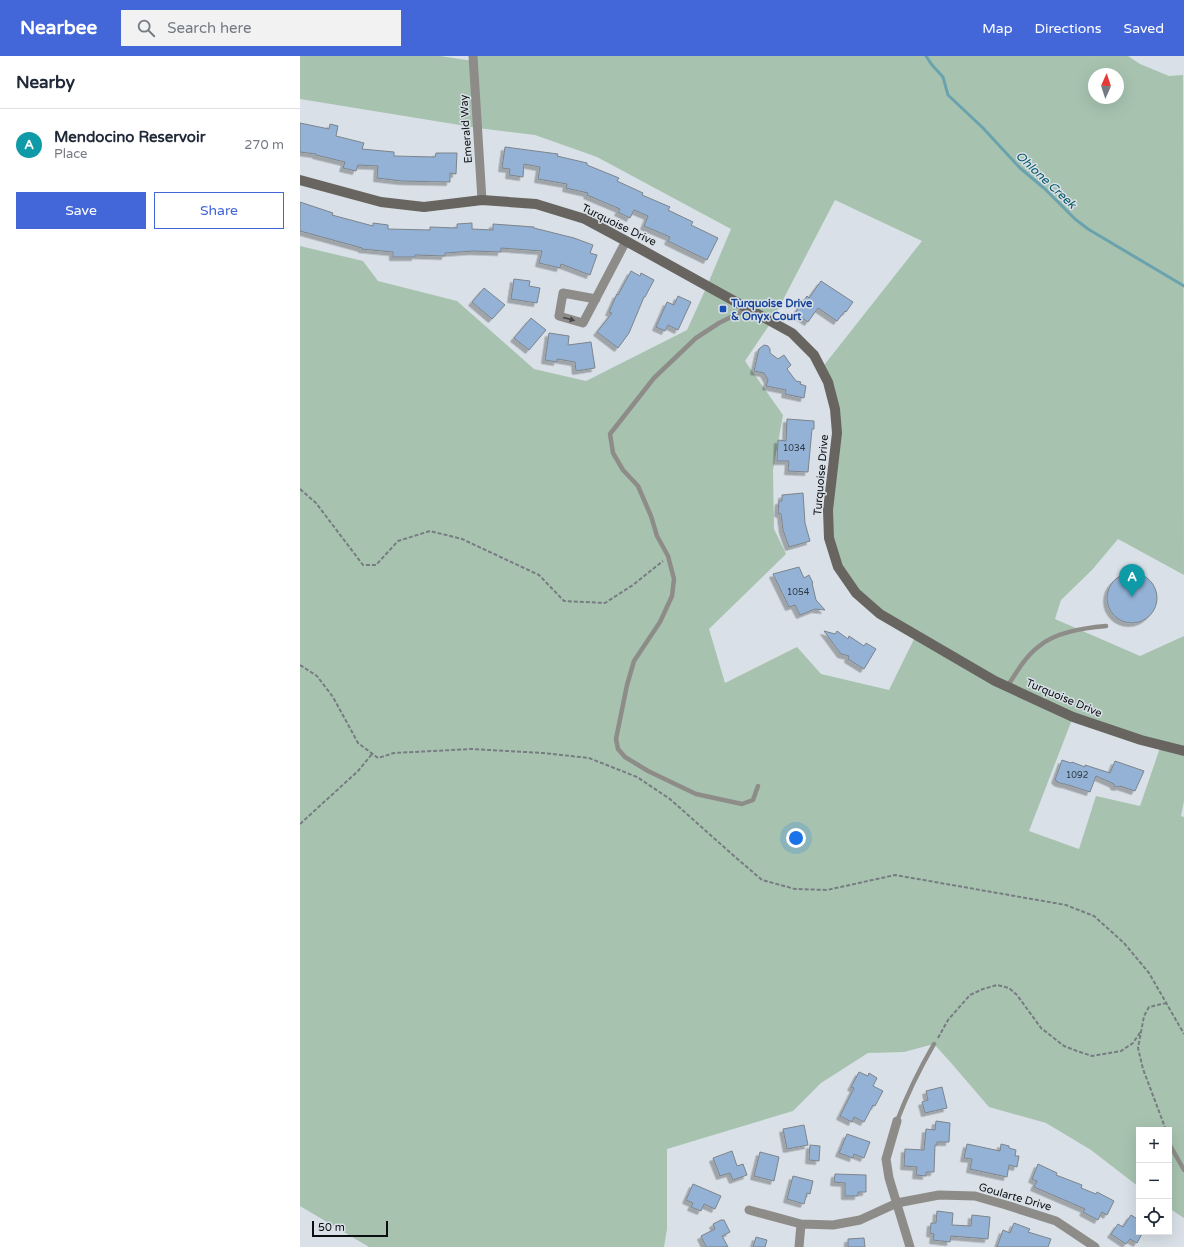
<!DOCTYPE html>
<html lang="en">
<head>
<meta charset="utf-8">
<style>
  :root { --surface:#fff; --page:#f2f2f3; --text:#1f2937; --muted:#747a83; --line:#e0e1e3; --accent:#4367d9 }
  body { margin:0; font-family:"Varela Round",sans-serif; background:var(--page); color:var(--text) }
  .controls { position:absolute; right:12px; bottom:12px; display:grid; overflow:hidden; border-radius:0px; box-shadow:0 4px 16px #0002 }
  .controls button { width:36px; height:36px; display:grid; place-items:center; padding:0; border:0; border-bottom:1px solid var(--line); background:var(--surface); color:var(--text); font:20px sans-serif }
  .compass { position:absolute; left:788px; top:12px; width:36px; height:36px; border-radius:50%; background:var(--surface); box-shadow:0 4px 16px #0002; rotate:3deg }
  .scale { position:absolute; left:12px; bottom:10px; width:76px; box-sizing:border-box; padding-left:4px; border:2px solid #0c0f11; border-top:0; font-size:11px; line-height:14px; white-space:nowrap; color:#0c0f11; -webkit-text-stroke:3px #d9e0e7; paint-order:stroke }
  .you { position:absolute; left:496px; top:782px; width:14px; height:14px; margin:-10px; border:3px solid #fff; border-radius:50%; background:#1a73e8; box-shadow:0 0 0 6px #1a73e833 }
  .badge { display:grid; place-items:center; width:26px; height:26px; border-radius:50%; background:var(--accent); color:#fff; font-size:13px; font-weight:700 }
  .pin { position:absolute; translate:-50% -33px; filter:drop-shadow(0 1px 2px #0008) }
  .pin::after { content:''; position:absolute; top:21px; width:14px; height:12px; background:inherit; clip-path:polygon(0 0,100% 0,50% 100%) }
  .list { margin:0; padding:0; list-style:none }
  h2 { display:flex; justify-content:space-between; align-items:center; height:52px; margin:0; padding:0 16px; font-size:17px }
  h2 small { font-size:13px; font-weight:400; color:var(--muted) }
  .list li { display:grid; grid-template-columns:26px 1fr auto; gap:12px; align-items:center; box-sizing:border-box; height:72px; padding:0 16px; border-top:1px solid var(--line) }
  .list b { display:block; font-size:15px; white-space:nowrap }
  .list p { margin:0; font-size:13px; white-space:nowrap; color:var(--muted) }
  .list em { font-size:13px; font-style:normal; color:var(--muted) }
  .actions { display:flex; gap:8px; padding:12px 16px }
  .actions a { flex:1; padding:9px 0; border:1px solid var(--accent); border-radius:0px; text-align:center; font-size:14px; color:var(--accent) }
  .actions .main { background:var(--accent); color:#fff }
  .icon { flex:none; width:22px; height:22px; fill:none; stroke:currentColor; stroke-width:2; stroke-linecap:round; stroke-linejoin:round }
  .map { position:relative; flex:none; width:884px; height:1191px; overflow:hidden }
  header { display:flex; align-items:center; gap:24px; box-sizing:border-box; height:56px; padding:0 20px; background:var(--accent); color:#fff }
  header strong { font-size:19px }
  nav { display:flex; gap:22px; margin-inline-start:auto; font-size:14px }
  .search { width:280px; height:36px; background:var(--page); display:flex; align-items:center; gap:10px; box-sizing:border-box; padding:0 14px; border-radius:0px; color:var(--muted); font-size:15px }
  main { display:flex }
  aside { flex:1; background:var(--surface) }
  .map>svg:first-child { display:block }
  .green { fill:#a7c3b0; fill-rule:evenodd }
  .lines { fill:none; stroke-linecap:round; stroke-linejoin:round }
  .stream { stroke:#6aa2ae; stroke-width:3 }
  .building { fill:#93b2d5; stroke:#7d848b; filter:url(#shadow) }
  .path { stroke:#777c81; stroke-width:2; stroke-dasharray:4 2; stroke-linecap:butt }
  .lane { stroke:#8e8c88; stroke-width:4.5 }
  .street { stroke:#8e8c88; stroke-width:9 }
  .secondary { stroke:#686560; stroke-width:10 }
  .oneway { fill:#464747 }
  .transit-dot { fill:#1a4fb4; stroke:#d9e0e7; stroke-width:1.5 }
  .labels { text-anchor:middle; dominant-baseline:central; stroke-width:3; stroke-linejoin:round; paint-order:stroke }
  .number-label { font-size:9px; fill:#2e3842 }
  .street-label { font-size:11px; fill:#0c0f11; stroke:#d9e0e7 }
  .transit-label { font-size:11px; font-weight:bold; fill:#164399; stroke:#d9e0e7; text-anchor:start }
  .water-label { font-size:12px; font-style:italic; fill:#005663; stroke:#d9e0e7 }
</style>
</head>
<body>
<header>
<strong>Nearbee</strong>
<div class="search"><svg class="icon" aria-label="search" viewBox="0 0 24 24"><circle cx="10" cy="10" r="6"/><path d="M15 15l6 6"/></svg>Search here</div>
<nav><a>Map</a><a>Directions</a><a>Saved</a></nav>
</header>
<main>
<aside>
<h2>Nearby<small></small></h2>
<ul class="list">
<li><span class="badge" style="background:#0f9aa8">A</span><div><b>Mendocino Reservoir</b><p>Place</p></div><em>270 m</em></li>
</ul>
<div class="actions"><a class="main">Save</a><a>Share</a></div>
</aside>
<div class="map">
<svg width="884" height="1191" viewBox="0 0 884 1191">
  <defs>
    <filter id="shadow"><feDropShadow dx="-3.5" dy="3.5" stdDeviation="0" flood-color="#0004"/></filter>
  </defs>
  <rect width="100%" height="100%" fill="#d9e0e7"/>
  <path class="green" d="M0,0H140L173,5V0H828L840,8L869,20L883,19L884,519L818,483L792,514L761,544L755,563L840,600L884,580V745L881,760L884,761V1162L869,1152V1074H839V1131L791,1094L746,1067L689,1051L652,1008L634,988L604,996L568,997L521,1027L493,1055L367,1093V1173L364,1191H69L0,1150V190L63,205L78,225L157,245L234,313L286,325L387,274L407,230L431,173L297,101L235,79L178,72L0,43ZM794,18H818V42H794ZM535,144L622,185L521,313L537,377L529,482L556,537L616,579L589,634L521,618L497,591L425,627L409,573L486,498L474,473L473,414L483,359L445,305L472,265ZM773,661L861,689L840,750L796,740L779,793L729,775Z"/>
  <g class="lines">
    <path class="stream" d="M626,0L632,9L643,21L648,39L683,72L720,112L745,133L775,163L788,173L884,230"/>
  </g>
  <path class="building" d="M0,67L29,73L30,68L38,70L36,80L64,87L62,93L94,96V100L135,101L136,97H157L156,118L150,117V126L102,125L77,122L78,110L58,109L56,115L43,112L45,106L16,99V98L0,96Z
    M205,91L258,98L257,100L287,107V109L319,122L317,125L343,137L342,139L370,151L368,154L393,166L391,169L418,182L407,204L368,185L370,181L344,170L348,160L334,154L330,162L318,156L320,153L287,139L288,137L266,132L267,128L238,123L240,111L224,108L223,121L209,119L210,113L202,112Z
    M0,146L33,157L32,159L73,170V167L88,169V173L130,174V171L157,172V168L172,167V173L193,174V168L234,171V172L274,182L293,189L290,197L297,199L290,219L261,208L260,212L239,207L242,195L201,192V196L173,195L145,197V200L115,199V201H93V196L62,193V192L0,175Z
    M331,215L340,220L341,217L354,224L345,241H344L329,277L318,292L297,276L312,257L309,256L317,238L318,239Z
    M214,223L230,225L229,230L240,232L237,247L211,243Z
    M521,225L553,246L546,256L545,255L537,265L518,252L508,266L495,257L507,240L509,242Z
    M184,232L205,249L192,263L172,246Z
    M378,240L391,246L378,274L368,269L365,275L356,271L367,246L374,249Z
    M231,262L246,274L229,294L214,282Z
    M249,277L269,280L268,289L291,286L295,312L276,315L275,306L257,303V306L245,304Z
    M464,289L468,290L470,293V297L478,303L484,299L491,309L487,313L496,325L501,326L500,328L506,330L504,342L485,338L486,334L466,330L468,324L464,317L454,315L459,293Z
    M487,363L514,365V373H512L508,416L488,415L489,405H477L478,384L486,385Z
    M503,437L505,467L510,485L489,491L483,474L481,458L478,457L479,445H482V439Z
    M499,511L504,522L509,519L513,527H512L516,544L525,554L515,553L500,559L495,549L489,551L473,518Z
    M807 542a25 25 0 1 1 50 0a25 25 0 1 1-50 0Z
    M524,575L535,578L537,575L548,583L549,580L564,590L566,587L576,593L564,613L548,603L549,600L541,598Z
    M762,704L771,707L772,706L785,711V709L810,717L815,705L844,715L835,735L820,730L818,731L814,730V728L796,720L790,736L765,728H763L757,726V725L755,724Z
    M559,1016L568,1020L569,1017L577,1022L573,1030L583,1035L575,1050L573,1049L564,1066L554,1061L552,1066L540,1060L554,1032L551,1031Z
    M642,1031L647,1052L625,1057L622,1046L628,1044L626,1035Z
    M636,1065L650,1067L649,1086H637V1089H635L634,1116H626V1120L616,1119L617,1111L604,1110L605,1093L624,1094L626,1073L635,1074Z
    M504,1069L508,1089L487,1093L483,1073Z
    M547,1078L570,1086L564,1102L554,1098L553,1102L539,1097Z
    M667,1088L700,1095L701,1088L709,1090V1092L716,1094L715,1100H719L717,1111L709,1109L707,1121L670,1113L672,1103L664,1102Z
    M510,1089L520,1090L519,1105L509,1104Z
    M432,1095L437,1110L443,1108L447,1119L433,1124L430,1117L420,1120L413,1102Z
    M460,1096L479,1101L474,1125L454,1120Z
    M738,1108L757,1117L756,1119L782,1129L781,1132L796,1138L797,1136L814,1145L807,1159L802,1156L798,1164L783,1156L785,1153L734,1131L737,1125L732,1123Z
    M535,1118L566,1119V1136H558V1140H545V1127L534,1126Z
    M493,1120L513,1125L510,1138L507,1137L504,1148L487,1143Z
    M393,1128L421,1140L415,1153L404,1148L401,1155L391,1151L393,1147L386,1144Z
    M637,1155L653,1157L652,1169L671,1170L672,1159L690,1161L688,1183L651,1180L650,1186L633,1184L634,1178L630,1177L631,1167H636Z
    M831,1159L839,1164V1176H843L837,1187L830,1183L826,1188L811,1178L818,1168L823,1171Z
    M421,1164H424L430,1176L422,1180L428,1191H406L401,1180L415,1173L413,1168Z
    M714,1167L730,1173L728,1176L751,1183L748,1191H697L703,1174L710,1177Z
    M456,1181L467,1184L465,1191H453Z
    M564,1182L565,1191H548V1183Z"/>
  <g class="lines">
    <path class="path" d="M0,433L16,447L63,509H76L98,485L130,475L162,483L239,519L264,545L305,547L333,529L363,505
      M0,609L17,620L33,641L58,687L78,702L94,697L171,693L243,697L289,702L337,721L370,743L434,800L462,824L495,833L527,834L595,819L766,849L794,860L824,887L849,917L884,978
      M0,768L58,715L72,698
      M638,982L648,964L670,939L683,933L697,929L709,932L717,939L741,972L764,990L777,995L792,1000L821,995L833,987L841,975
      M866,1074L843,1013L838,992L844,960L849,951L866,947"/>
    <path class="lane" d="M447,253L419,267L396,282L354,322L310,378L313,397L323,414L338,430L351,460L357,480L368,500L374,523L372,540L360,566L334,605L327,629L316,683L318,693L325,701L348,715L396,738L442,748L453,744L458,730
      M707,631C716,617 725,601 738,591C755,576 784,572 806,570
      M597,1065C608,1036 619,1014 634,988
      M871,1091L884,1114"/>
    <path class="street" d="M173,0L182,144
      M296,243L263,237L259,260L283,267L326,185
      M597,1065L586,1103L589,1122L610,1191
      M449,1154L501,1168L533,1169L560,1164L597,1147L639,1139L675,1140L706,1149L756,1165L795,1191
      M499,1191L501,1168"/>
    <path class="secondary" d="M0,124L81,146L124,151L182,144L236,148L285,163L326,185L492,277L514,299L528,326L535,353L537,377L528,454L529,482L538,511L556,537L580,558L695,625L773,661L841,684L884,695"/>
  </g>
  <defs><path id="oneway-solid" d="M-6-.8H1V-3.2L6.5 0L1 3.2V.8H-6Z"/></defs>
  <use class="oneway" href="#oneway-solid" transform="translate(269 263) rotate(15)"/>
  <rect class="transit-dot" x="419" y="249" width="8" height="8" rx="2"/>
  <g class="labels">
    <g class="number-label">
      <text x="494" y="392">1034</text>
      <text x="498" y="536">1054</text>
      <text x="777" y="719">1092</text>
    </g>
    <g class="street-label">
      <text transform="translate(166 73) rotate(-94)">Emerald Way</text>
      <text transform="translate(319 169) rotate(26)">Turquoise Drive</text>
      <text transform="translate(521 419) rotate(-85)">Turquoise Drive</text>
      <text transform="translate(764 642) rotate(23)">Turquoise Drive</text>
      <text transform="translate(715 1141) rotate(16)">Goularte Drive</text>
    </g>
    <g class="transit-label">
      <text x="431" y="247">Turquoise Drive<tspan x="431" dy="13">&amp; Onyx Court</tspan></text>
    </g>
    <g class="water-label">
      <text transform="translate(746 124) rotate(43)">Ohlone Creek</text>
    </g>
  </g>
</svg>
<div class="controls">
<button>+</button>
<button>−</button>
<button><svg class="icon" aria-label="locate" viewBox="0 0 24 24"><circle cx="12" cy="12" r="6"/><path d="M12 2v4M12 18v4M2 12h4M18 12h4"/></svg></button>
</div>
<svg class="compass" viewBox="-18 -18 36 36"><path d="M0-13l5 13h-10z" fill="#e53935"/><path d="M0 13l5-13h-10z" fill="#747a83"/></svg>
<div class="scale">50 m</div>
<div class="you"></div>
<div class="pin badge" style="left:832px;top:541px;background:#0f9aa8">A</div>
</div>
</main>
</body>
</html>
